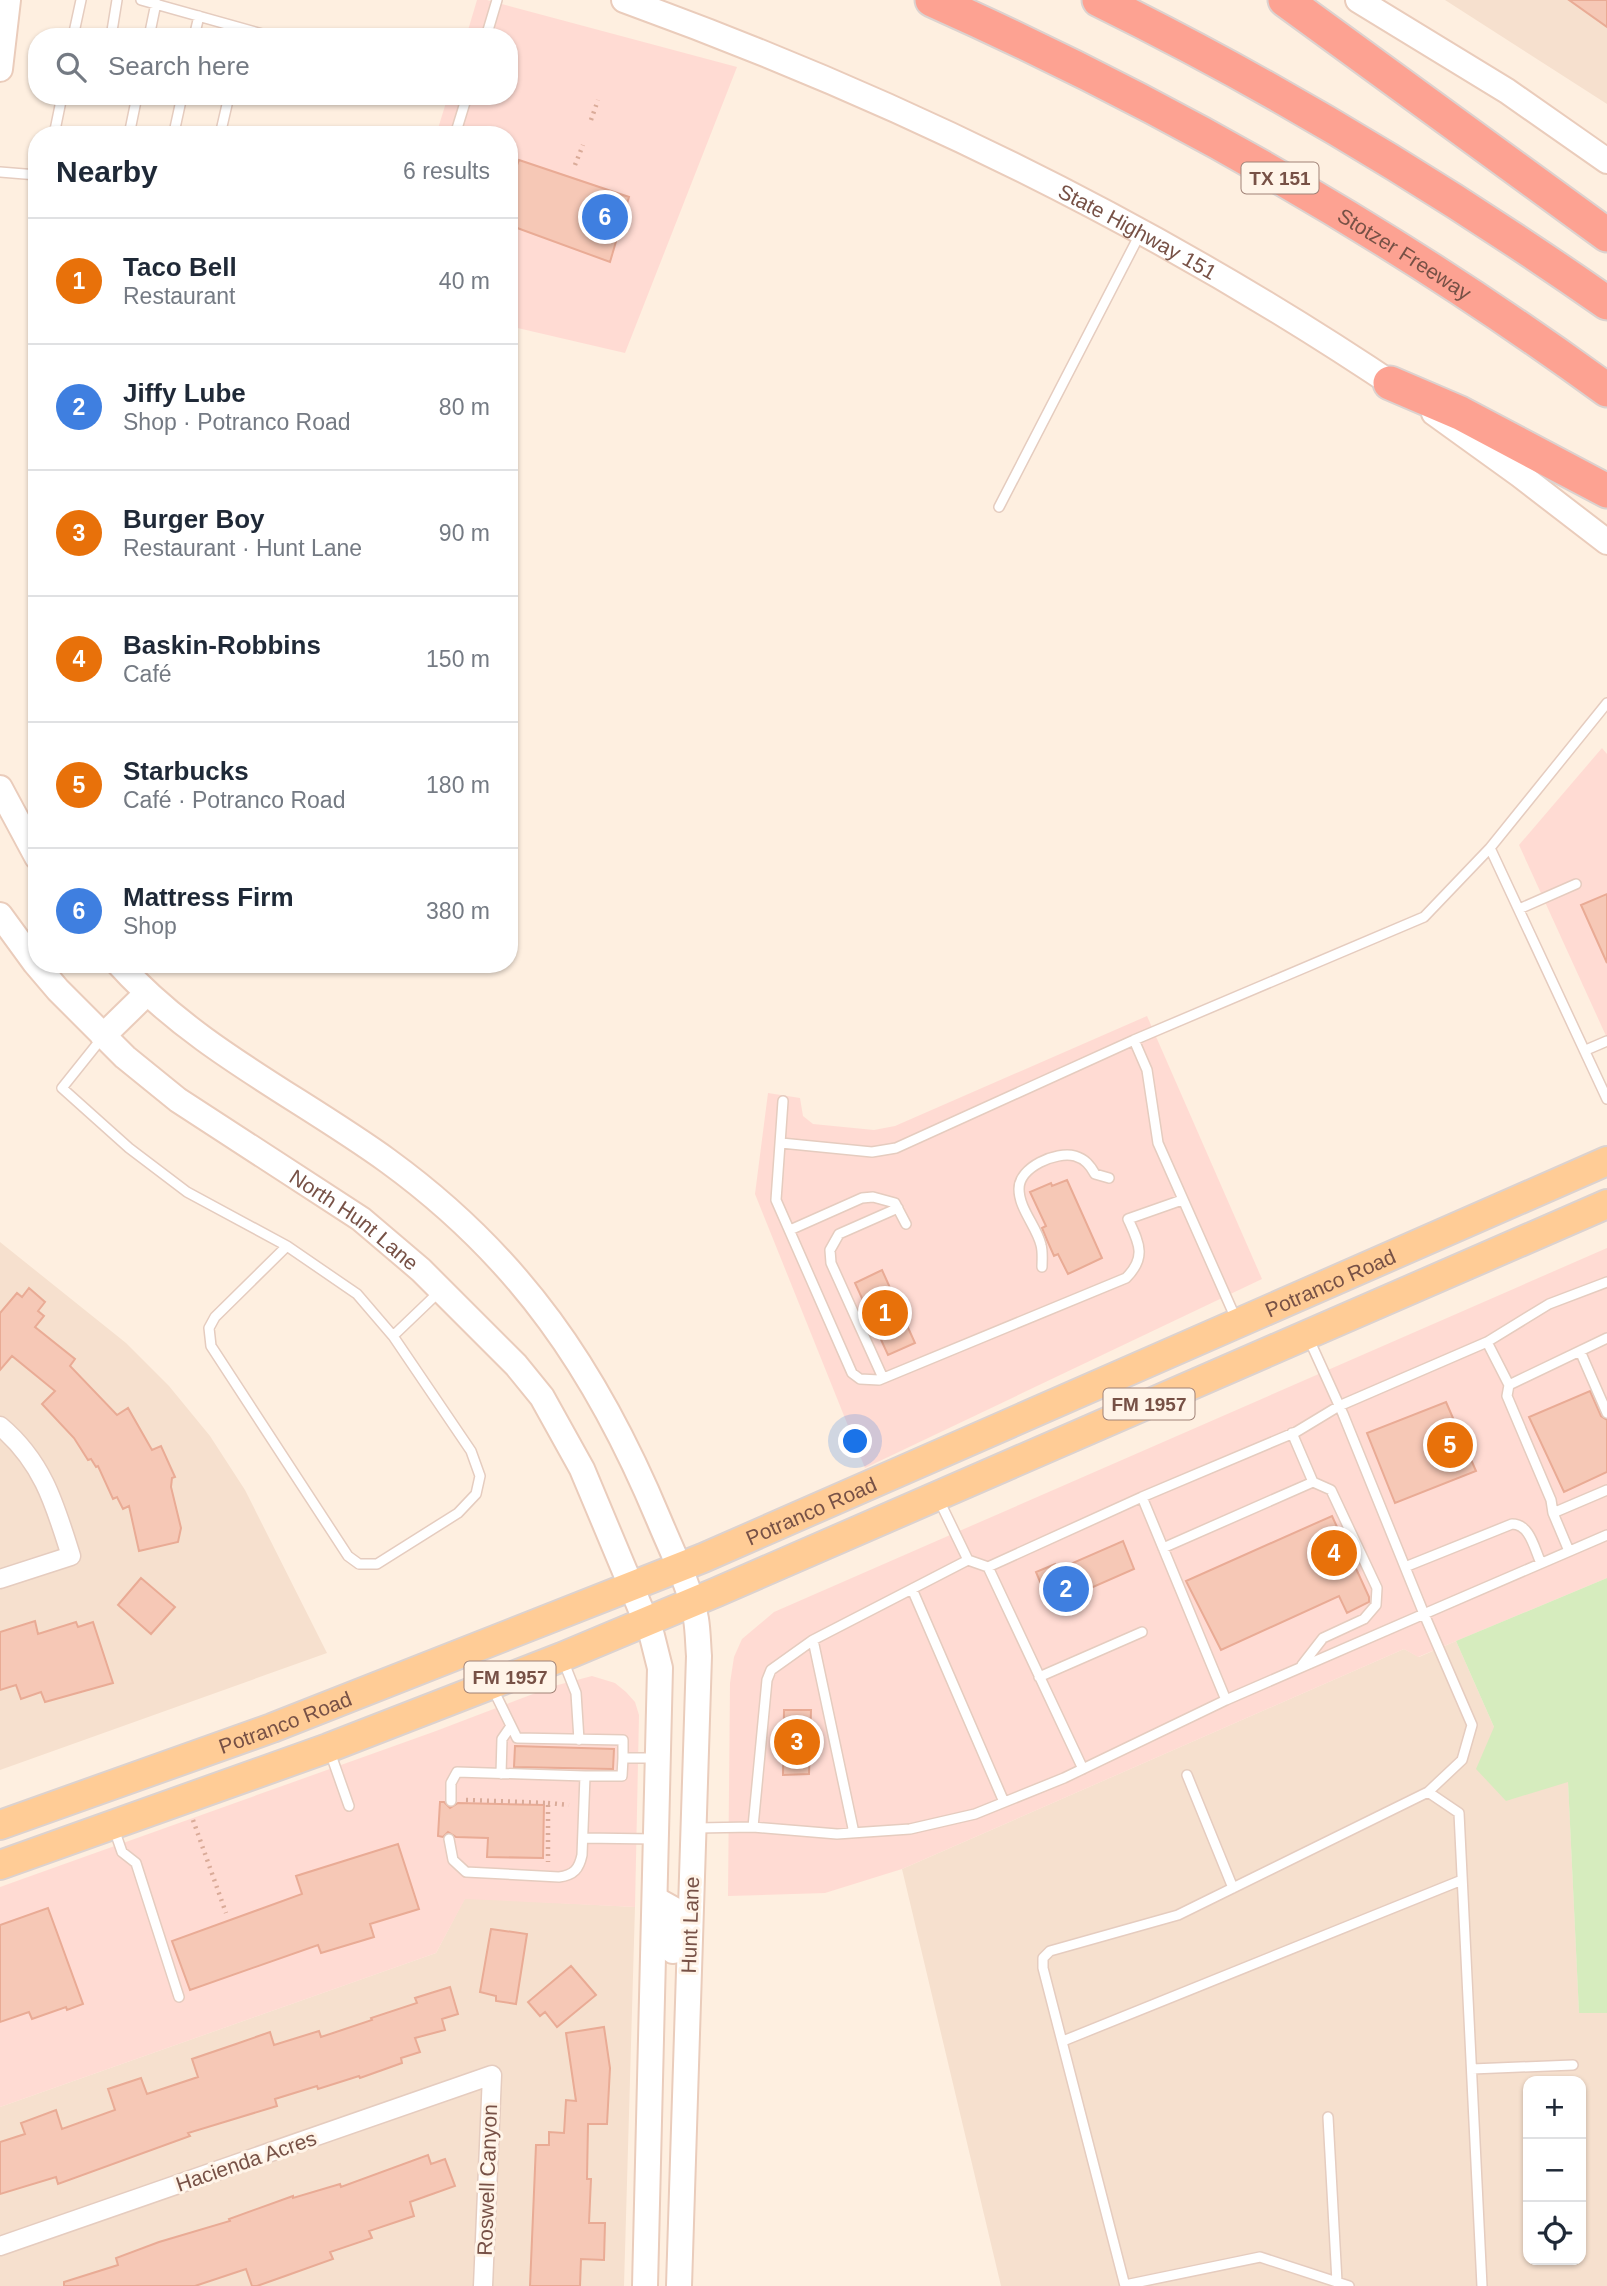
<!DOCTYPE html>
<html lang="en">
<head>
<meta charset="utf-8">
<style>
  :root { --surface:#fff; --page:#f6f6f7; --text:#1f2937; --muted:#747a83; --line:#e0e1e3; --accent:#b45309 }
  body { margin:0; font-family:Arial,sans-serif; background:var(--page); color:var(--text) }
  .controls { position:absolute; right:21px; bottom:21px; display:grid; overflow:hidden; border-radius:14px; box-shadow:0 2px 5px #0004 }
  .controls button { width:63px; height:63px; display:grid; place-items:center; padding:0; border:0; border-bottom:2px solid var(--line); background:var(--surface); color:var(--text); font:35px sans-serif }
  .you { position:absolute; left:856px; top:1442px; width:24px; height:24px; margin:-18px; border:5px solid #fff; border-radius:50%; background:#1a73e8; box-shadow:0 0 0 10px #1a73e833 }
  .badge { display:grid; place-items:center; width:46px; height:46px; border-radius:50%; background:var(--accent); color:#fff; font-size:23px; font-weight:700 }
  .pin { position:absolute; translate:-50% -50%; border:4px solid #fff; box-shadow:0 2px 7px #0006 }
  .list { margin:0; padding:0; list-style:none }
  h2 { display:flex; justify-content:space-between; align-items:center; height:91px; margin:0; padding:0 28px; font-size:30px }
  h2 small { font-size:23px; font-weight:400; color:var(--muted) }
  .list li { display:grid; grid-template-columns:46px 1fr auto; gap:21px; align-items:center; box-sizing:border-box; height:126px; padding:0 28px; border-top:2px solid var(--line) }
  .list b { display:block; font-size:26px; white-space:nowrap }
  .list p { margin:0; font-size:23px; white-space:nowrap; color:var(--muted) }
  .list em { font-size:23px; font-style:normal; color:var(--muted) }
  .icon { flex:none; width:38px; height:38px; fill:none; stroke:currentColor; stroke-width:2; stroke-linecap:round; stroke-linejoin:round }
  .map { position:relative; flex:none; width:1607px; height:2286px; overflow:hidden }
  .search { position:absolute; background:var(--surface); box-shadow:0 2px 5px #0004; left:28px; top:28px; width:490px; height:77px; display:flex; align-items:center; gap:18px; box-sizing:border-box; padding:0 24px; border-radius:28px; color:var(--muted); font-size:26px }
  .panel { position:absolute; background:var(--surface); box-shadow:0 2px 5px #0004; left:28px; top:126px; width:490px; height:847px; border-radius:28px }
  .map>svg:first-child { display:block }
  .residential { fill:#f6e0ce; fill-rule:evenodd }
  .commercial { fill:#ffdbd3 }
  .green { fill:#d6ecbe }
  .building { fill:#f6c8b6; stroke:#e9ab95; stroke-width:2 }
  .lines { fill:none; stroke-linecap:round; stroke-linejoin:round }
  .service-casing { stroke:#e5ccbf; stroke-width:12 }
  .minor-casing { stroke:#e5ccbf; stroke-width:21 }
  .secondary-casing { stroke:#eaccbb; stroke-width:28 }
  .primary-casing { stroke:#dcd2cf; stroke-width:32 }
  .motorway-casing { stroke:#dcd2cf; stroke-width:37 }
  .path { stroke:#daab99; stroke-width:4.5; stroke-dasharray:2 5; stroke-linecap:butt }
  .service { stroke:#fff; stroke-width:9 }
  .minor { stroke:#fff; stroke-width:18 }
  .secondary { stroke:#fff; stroke-width:24 }
  .primary { stroke:#ffcc96; stroke-width:28 }
  .motorway { stroke:#fda292; stroke-width:33 }
  .labels { text-anchor:middle; dominant-baseline:central; stroke-width:6; stroke-linejoin:round; paint-order:stroke }
  .shield { fill:#fff4e8; stroke:#a08277; stroke-width:2 }
  .shield-label { font-size:19px; font-weight:bold; fill:#775146 }
  .street-label { font-size:21px; fill:#775146; stroke:#fff4e8 }
</style>
</head>
<body>
<div class="map">
<svg width="1607" height="2286" viewBox="0 0 1607 2286">
  <rect width="100%" height="100%" fill="#feefe0"/>
  <path class="residential" d="M1445,0H1607V104Z
    M0,1242L126,1343L169,1386L210,1436L245,1490L327,1653L0,1770Z
    M1456,1641L1494,1727L1506,1800L1568,1781L1579,2012L1607,2013V2286H1001L902,1869L1404,1649L1419,1657ZM1528,2081H1581V2260H1528Z
    M465,1898L635,1907L624,2286H0V2107L436,1953Z"/>
  <path class="commercial" d="M477,0H487L737,67L625,353L509,326V135H436L448,96H509V37H466Z
    M1602,748L1607,754V1038L1519,845Z
    M1147,1016L1262,1279L865,1468L755,1194L768,1093L800,1098L803,1116L813,1124L874,1130L895,1126Z
    M1607,1248V1578L1418,1657L1404,1649L902,1869L825,1893L728,1896L730,1683L734,1657L742,1639L774,1612Z
    M592,1676L615,1683L626,1692L635,1702L639,1715L635,1907L465,1899L436,1953L0,2107V1887L436,1731L554,1686Z"/>
  <path class="green" d="M1607,1578V2013H1579L1568,1782L1506,1801L1476,1769L1494,1727L1456,1641Z"/>
  <path class="building" d="M1569,0H1607V27Z
    M519,160L629,197L610,262L509,225V186Z
    M1607,894V963L1581,905Z
    M1067,1180L1102,1258L1068,1274L1058,1254L1054,1256L1047,1240L1042,1228L1046,1226L1030,1192L1051,1183L1052,1186Z
    M882,1270L915,1343L888,1355L855,1283Z
    M29,1288L45,1302L38,1311L44,1316L35,1327L75,1359L70,1366L117,1415L128,1408L152,1450L161,1446L175,1477L172,1478L171,1487L181,1528L178,1542L139,1551L129,1506L123,1509L117,1497L113,1499L98,1466L96,1467L91,1459L88,1460L74,1438L42,1404L55,1391L12,1356L0,1370V1313L17,1293L22,1297Z
    M1590,1391L1601,1416L1607,1420V1472L1564,1492L1529,1417Z
    M1446,1402L1476,1471L1395,1503L1367,1433Z
    M1332,1516L1369,1597V1602L1347,1613L1339,1596L1221,1650L1186,1581Z
    M1123,1541L1134,1569L1050,1606L1036,1572L1055,1564L1057,1570Z
    M141,1578L175,1607L151,1634L118,1605Z
    M35,1621L38,1634L76,1622L78,1627L93,1622L113,1683L45,1702L41,1692L21,1699L16,1685L0,1690V1632Z
    M784,1710H811L809,1774L783,1775Z
    M515,1746L614,1749L613,1769L514,1767Z
    M440,1802H444L450,1808L458,1803L544,1805L543,1858L487,1857L488,1838L456,1837L448,1832L443,1837L438,1836Z
    M398,1844L419,1909L370,1924L374,1937L321,1953L318,1945L190,1990L172,1941L302,1894L296,1876Z
    M48,1908L83,2004L67,2010L66,2007L32,2019L29,2012L0,2022V1925Z
    M491,1929L527,1934L516,2004L496,2001V1996L480,1992Z
    M571,1966L596,1995L557,2027L545,2012L540,2016L528,2002Z
    M450,1987L458,2014L442,2019L445,2030L415,2038L420,2052L401,2058L402,2063L360,2078L359,2076L318,2089L317,2086L275,2099L277,2106L188,2133L190,2136L58,2184L56,2177L0,2194V2142L25,2134L21,2123L56,2110L62,2129L115,2110L108,2089L141,2078L147,2094L198,2077L192,2059L236,2044L270,2032L274,2045L319,2031L321,2037L372,2020L371,2018L417,2003L415,1998Z
    M604,2027L610,2068L607,2124H588L587,2179H591L589,2223H605L604,2260L581,2259L580,2286H530L536,2145H549V2132L564,2133L566,2100L576,2101L566,2033Z
    M428,2155L431,2164L445,2159L455,2186L410,2202L414,2216L369,2231L372,2238L330,2252L333,2259L288,2275L257,2286H252L246,2269L195,2286H64V2282L118,2265L116,2258L159,2242L230,2221L229,2219L293,2196V2198L340,2184L341,2187Z"/>
  <g class="lines">
    <g class="service-casing">
      <path id="service" d="M141,0L273,37
        M73,37L81,0
        M111,37L117,0
        M149,37L156,3
        M194,37L199,16
        M486,37L497,0
        M54,135L62,96
        M129,135L137,96
        M178,135L175,128L182,96
        M220,135L229,96
        M455,135L467,96
        M0,172L37,175
        M999,507L1140,234
        M1607,703L1490,848L1607,1099
        M1519,909L1576,884
        M102,1038L62,1088L129,1148L187,1192L287,1246L357,1294L393,1336L471,1451L480,1476L476,1494L458,1513L377,1564H359L348,1556L211,1346L209,1328L215,1317L287,1246
        M1134,1040L1147,1070L1158,1143L1236,1319
        M1586,1050L1607,1041
        M783,1101L776,1200L852,1373L860,1379L879,1380L1126,1278C1147,1257 1139,1243 1128,1219L1182,1200
        M781,1143L872,1152L896,1148L1134,1040L1424,917L1490,848
        M790,1230L862,1198L873,1197L895,1203L906,1224
        M1042,1267C1042,1261 1043,1252 1041,1245C1037,1227 1019,1209 1019,1189C1019,1167 1056,1151 1075,1156C1085,1159 1090,1165 1095,1174L1109,1178
        M393,1336L440,1291
        M1308,1337L1343,1414L1424,1614L1607,1535
        M1487,1342L1549,1304L1607,1282
        M1580,1351L1607,1413
        M883,1378L831,1263L830,1250L839,1234L898,1208
        M1509,1385L1507,1396L1551,1500L1553,1513
        M938,1498L968,1560L988,1567L1083,1769
        M1163,1548L1313,1482L1292,1433
        M1569,1551L1553,1513L1607,1490
        M988,1567L1142,1497
        M1405,1567L1512,1524C1530,1524 1534,1548 1541,1563
        M912,1589L1004,1802
        M813,1640L854,1833
        M563,1660L576,1693L579,1740
        M1302,1665L1323,1638L1364,1619L1376,1605L1377,1588L1331,1490L1313,1482
        M1039,1677L1142,1632
        M492,1687L517,1738L623,1740V1758
        M1226,1700L1424,1614L1472,1725L1462,1760L1428,1792
        M330,1752L349,1806
        M501,1774L502,1739L511,1726
        M1187,1775L1233,1888
        M585,1776H622L623,1758H656
        M753,1827L767,1680L771,1670L813,1640L968,1560
        M697,1828L753,1827L837,1834L910,1829L975,1814L1064,1778L1226,1700L1142,1497L1296,1432L1339,1406L1487,1342L1509,1385L1607,1338
        M114,1829L122,1852L136,1863L179,1997
        M583,1838L655,1839
        M449,1839L453,1860L466,1872L559,1877C574,1875 579,1869 582,1855L585,1776L457,1772L451,1783V1801
        M1063,2041L1462,1880
        M1472,2069L1573,2065
        M1328,2117L1337,2282
        M1125,2285L1260,2257L1349,2286
        M1125,2286L1043,1968V1958L1050,1951L1178,1915L1428,1792L1459,1813L1482,2286"/>
    </g>
    <g class="minor-casing">
      <path id="minor" d="M0,1426C43,1462 55,1505 71,1556L0,1579
        M0,2246L492,2075L483,2286"/>
    </g>
    <g class="secondary-casing">
      <g id="secondary">
        <path id="s1" d="M624,0C898,99 1163,229 1404,392"/>
        <path d="M1358,0L1507,91L1607,161"/>
        <path d="M0,69L8,0"/>
        <path d="M1434,413L1520,475L1607,542"/>
        <path d="M0,788L37,857"/>
        <path id="s2" d="M0,915L35,963L58,990L125,1057L178,1100L361,1219L421,1270L516,1365L542,1397L582,1469L652,1636L660,1668L645,2286"/>
        <path d="M119,964C195,1048 298,1096 388,1161C520,1257 597,1371 659,1520C671,1549 691,1589 696,1619C698,1631 698,1644 699,1656L679,2286"/>
        <path d="M103,1036L147,993"/>
        <path d="M655,1899L673,1909V1951"/>
      </g>
    </g>
    <g class="primary-casing">
      <g id="primary">
        <path id="s3" d="M0,1825L272,1728L703,1558L1607,1161"/>
        <path d="M0,1865L328,1748L562,1657L717,1592L1607,1204"/>
      </g>
    </g>
    <g class="motorway-casing">
      <g id="motorway">
        <path id="s4" d="M932,0C1169,106 1397,237 1607,390"/>
        <path d="M1099,0C1276,87 1445,190 1607,303"/>
        <path d="M1285,0L1607,235"/>
        <path d="M1390,383L1460,413L1607,491"/>
      </g>
    </g>
    <path class="path" d="M591,120L598,100
      M575,165L583,145
      M466,1800L548,1803V1862
      M548,1803L569,1805
      M193,1820L226,1913"/>
    <use href="#service" class="service"/>
    <use href="#minor" class="minor"/>
    <use href="#secondary" class="secondary"/>
    <use href="#primary" class="primary"/>
    <use href="#motorway" class="motorway"/>
  </g>
  <g class="labels">
    <g class="shield">
      <rect x="1241.5" y="162.5" width="77" height="31" rx="5"/>
      <rect x="1103.5" y="1388.5" width="91" height="31" rx="5"/>
      <rect x="464.5" y="1661.5" width="91" height="31" rx="5"/>
    </g>
    <g class="shield-label">
      <text x="1280" y="178">TX 151</text>
      <text x="1149" y="1404">FM 1957</text>
      <text x="510" y="1677">FM 1957</text>
    </g>
    <g class="street-label">
      <text stroke="none"><textPath href="#s1" startOffset="564">State Highway 151</textPath></text>
      <text stroke="none"><textPath href="#s4" startOffset="537">Stotzer Freeway</textPath></text>
      <text stroke="none"><textPath href="#s2" startOffset="471">North Hunt Lane</textPath></text>
      <text stroke="none"><textPath href="#s3" startOffset="1437">Potranco Road</textPath></text>
      <text stroke="none"><textPath href="#s3" startOffset="870">Potranco Road</textPath></text>
      <text stroke="none"><textPath href="#s3" startOffset="303">Potranco Road</textPath></text>
      <text transform="translate(690 1925) rotate(-88)">Hunt Lane</text>
      <text transform="translate(246 2161) rotate(-19)">Hacienda Acres</text>
      <text transform="translate(487 2180) rotate(-88)">Roswell Canyon</text>
    </g>
  </g>
</svg>
<div class="controls">
<button>+</button>
<button>−</button>
<button><svg class="icon" aria-label="locate" viewBox="0 0 24 24"><circle cx="12" cy="12" r="6"/><path d="M12 2v4M12 18v4M2 12h4M18 12h4"/></svg></button>
</div>
<div class="you"></div>
<div class="pin badge" style="left:885px;top:1313px;background:#e8710a">1</div>
<div class="pin badge" style="left:1066px;top:1589px;background:#3f7fe0">2</div>
<div class="pin badge" style="left:797px;top:1742px;background:#e8710a">3</div>
<div class="pin badge" style="left:1334px;top:1553px;background:#e8710a">4</div>
<div class="pin badge" style="left:1450px;top:1445px;background:#e8710a">5</div>
<div class="pin badge" style="left:605px;top:217px;background:#3f7fe0">6</div>
<div class="search"><svg class="icon" aria-label="search" viewBox="0 0 24 24"><circle cx="10" cy="10" r="6"/><path d="M15 15l6 6"/></svg>Search here</div>
<section class="panel">
<h2>Nearby<small>6 results</small></h2>
<ul class="list">
<li><span class="badge" style="background:#e8710a">1</span><div><b>Taco Bell</b><p>Restaurant</p></div><em>40 m</em></li>
<li><span class="badge" style="background:#3f7fe0">2</span><div><b>Jiffy Lube</b><p>Shop · Potranco Road</p></div><em>80 m</em></li>
<li><span class="badge" style="background:#e8710a">3</span><div><b>Burger Boy</b><p>Restaurant · Hunt Lane</p></div><em>90 m</em></li>
<li><span class="badge" style="background:#e8710a">4</span><div><b>Baskin-Robbins</b><p>Café</p></div><em>150 m</em></li>
<li><span class="badge" style="background:#e8710a">5</span><div><b>Starbucks</b><p>Café · Potranco Road</p></div><em>180 m</em></li>
<li><span class="badge" style="background:#3f7fe0">6</span><div><b>Mattress Firm</b><p>Shop</p></div><em>380 m</em></li>
</ul>
</section>
</div>
</body>
</html>
